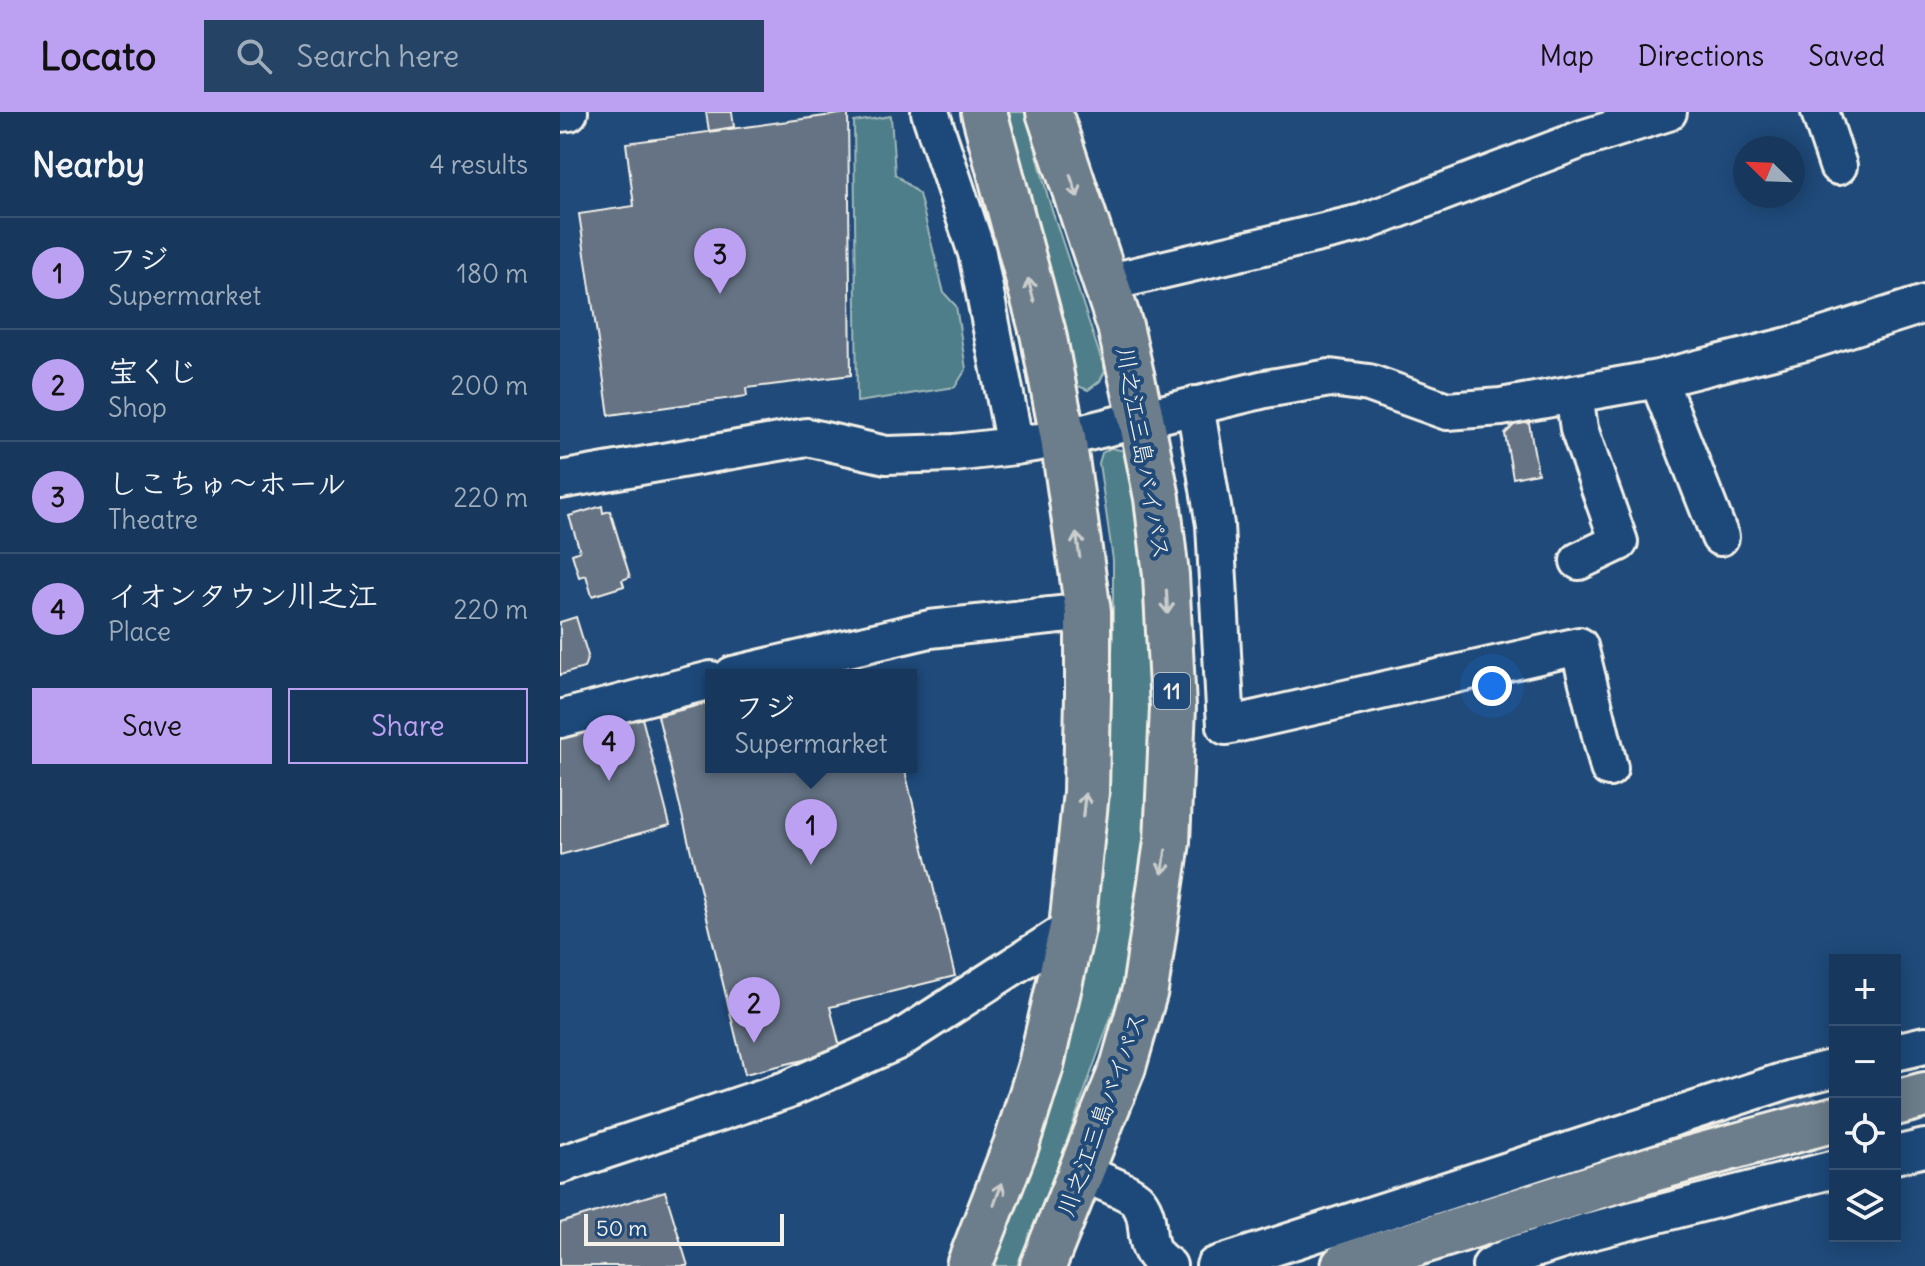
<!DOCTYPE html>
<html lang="en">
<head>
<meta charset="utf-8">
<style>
  :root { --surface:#17385c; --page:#244365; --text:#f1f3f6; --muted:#9eacbb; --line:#365272; --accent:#bca0f2 }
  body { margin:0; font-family:Delius,"Klee One",sans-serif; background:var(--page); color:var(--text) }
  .controls { position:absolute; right:24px; bottom:24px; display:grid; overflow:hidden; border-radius:0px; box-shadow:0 4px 20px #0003 }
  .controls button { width:72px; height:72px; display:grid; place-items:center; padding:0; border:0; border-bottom:2px solid var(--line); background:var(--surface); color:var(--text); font:40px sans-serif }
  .compass { position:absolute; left:1173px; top:24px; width:72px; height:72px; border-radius:50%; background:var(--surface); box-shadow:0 4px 20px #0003; rotate:293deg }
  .scale { position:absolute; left:24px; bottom:20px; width:200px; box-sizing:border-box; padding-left:8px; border:4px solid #f4f1e8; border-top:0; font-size:22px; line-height:28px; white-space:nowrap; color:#f4f1e8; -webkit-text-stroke:6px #1f4a7a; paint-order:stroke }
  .you { position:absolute; left:932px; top:574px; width:28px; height:28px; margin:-20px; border:6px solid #fff; border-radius:50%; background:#1a73e8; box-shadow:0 0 0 12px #1a73e833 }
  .badge { display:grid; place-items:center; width:52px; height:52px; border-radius:50%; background:var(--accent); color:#111; font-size:26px; font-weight:700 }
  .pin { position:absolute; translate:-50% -66px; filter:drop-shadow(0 2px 4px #0008) }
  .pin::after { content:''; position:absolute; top:42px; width:28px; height:24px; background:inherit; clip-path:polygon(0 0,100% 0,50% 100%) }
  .popup { position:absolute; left:145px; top:557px; width:212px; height:104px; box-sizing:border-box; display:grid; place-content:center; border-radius:0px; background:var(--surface); filter:drop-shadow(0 2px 6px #0005); font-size:26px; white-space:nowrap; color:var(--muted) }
  .popup b { font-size:30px; color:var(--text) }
  .popup::after { content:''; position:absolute; left:50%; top:100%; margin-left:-16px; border:16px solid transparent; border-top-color:var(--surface) }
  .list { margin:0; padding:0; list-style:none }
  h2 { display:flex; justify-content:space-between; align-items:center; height:104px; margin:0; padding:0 32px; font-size:34px }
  h2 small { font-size:26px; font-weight:400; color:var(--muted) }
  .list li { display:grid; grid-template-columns:52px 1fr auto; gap:24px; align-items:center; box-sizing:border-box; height:112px; padding:0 32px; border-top:2px solid var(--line) }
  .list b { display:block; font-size:30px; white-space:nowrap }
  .list p { margin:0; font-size:26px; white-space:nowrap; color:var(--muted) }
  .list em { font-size:26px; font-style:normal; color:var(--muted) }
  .actions { display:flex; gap:16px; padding:24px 32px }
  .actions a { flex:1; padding:18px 0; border:2px solid var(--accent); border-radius:0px; text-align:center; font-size:28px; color:var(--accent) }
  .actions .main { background:var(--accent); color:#111 }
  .icon { flex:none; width:44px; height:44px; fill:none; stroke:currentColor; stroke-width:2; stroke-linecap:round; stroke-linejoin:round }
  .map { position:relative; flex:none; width:1365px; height:1154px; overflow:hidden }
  header { display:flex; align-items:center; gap:48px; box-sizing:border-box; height:112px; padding:0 40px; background:var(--accent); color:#111 }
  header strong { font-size:38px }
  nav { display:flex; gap:44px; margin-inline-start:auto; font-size:28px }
  .search { width:560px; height:72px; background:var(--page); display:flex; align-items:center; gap:20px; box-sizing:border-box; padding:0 28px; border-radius:0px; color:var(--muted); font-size:30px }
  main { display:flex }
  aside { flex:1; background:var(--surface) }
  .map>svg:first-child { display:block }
  .green { fill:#4e7e89; stroke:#a1b8b8; stroke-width:2 }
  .building { fill:#657384; stroke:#f4f1e8; stroke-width:2 }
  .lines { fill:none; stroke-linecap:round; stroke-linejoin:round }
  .minor-tunnel { stroke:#3f638a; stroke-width:36; stroke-dasharray:36 18; stroke-linecap:butt }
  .minor-casing { stroke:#f4f1e8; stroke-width:42 }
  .highway-casing { stroke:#f4f1e8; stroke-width:50 }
  .minor { stroke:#1f4a7a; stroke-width:36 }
  .highway { stroke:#6c7d8b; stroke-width:44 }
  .oneway { stroke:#cbcecc }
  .labels { text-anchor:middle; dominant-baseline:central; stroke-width:8; stroke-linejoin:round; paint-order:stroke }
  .shield { fill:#1f4a7a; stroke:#b4bfc7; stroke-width:2 }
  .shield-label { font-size:22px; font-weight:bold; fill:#f4f1e8 }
  .street-label { font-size:24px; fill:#f4f1e8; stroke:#1f4a7a }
</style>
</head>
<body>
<header>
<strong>Locato</strong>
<div class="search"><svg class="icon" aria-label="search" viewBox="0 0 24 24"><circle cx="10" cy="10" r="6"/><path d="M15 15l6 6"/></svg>Search here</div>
<nav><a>Map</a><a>Directions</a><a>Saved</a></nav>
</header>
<main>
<aside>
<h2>Nearby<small>4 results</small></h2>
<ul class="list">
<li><span class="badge">1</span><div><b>フジ</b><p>Supermarket</p></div><em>180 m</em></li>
<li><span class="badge">2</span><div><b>宝くじ</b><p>Shop</p></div><em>200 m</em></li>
<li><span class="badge">3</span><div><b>しこちゅ～ホール</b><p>Theatre</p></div><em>220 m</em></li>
<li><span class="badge">4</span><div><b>イオンタウン川之江</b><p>Place</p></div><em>220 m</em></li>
</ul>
<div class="actions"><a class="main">Save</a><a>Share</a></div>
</aside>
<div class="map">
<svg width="1365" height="1154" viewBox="0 0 1365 1154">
  <rect width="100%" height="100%" fill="#1f4a7a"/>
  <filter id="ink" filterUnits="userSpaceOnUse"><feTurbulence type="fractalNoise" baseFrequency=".0125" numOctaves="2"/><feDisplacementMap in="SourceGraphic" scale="16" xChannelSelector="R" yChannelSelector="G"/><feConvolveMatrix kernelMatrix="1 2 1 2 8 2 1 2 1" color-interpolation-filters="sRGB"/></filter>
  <g filter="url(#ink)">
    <path class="green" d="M444,0H466L489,89L545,259L540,269L528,278L518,274L509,262Z
      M331,4L335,62L359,82L384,181L396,194L406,257L395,275L297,290L294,10Z
      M551,336L565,339L586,441L595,585L589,711L573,843L487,1085L457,1154H428L544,672L553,524V448L539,351L542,341Z"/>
    <path class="building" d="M146,0H172L174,15L149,19Z
      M288,1L291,263L186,276L187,284L49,303L19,102L74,94L66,31Z
      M967,300L978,361L953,366L945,322Z
      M42,394L43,401L50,399L70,465L62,468L64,474L32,484L26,463L19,465L12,442L20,439L9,404Z
      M16,505L28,544L24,556L0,563V510Z
      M151,590V655H344L395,864L270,895L281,939L185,962L98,604Z
      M81,602L110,713L0,743V624Z
      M105,1079L128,1154H0V1111Z"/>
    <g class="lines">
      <path class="minor-tunnel" d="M1236,984L1253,1050"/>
      <g class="minor-casing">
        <path id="minor" d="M370,0L417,141L455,334
          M1260,0L1278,54
          M0,1L9,0
          M546,171L802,111L1022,27L1108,0
          M1098,267L1160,425
          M1014,282L1019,317L1059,430L1019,449
          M635,293L655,413L666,614L1019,534L1049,656
          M0,368L247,325L326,343L394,341L455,334L503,326L705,277L770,266L809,271L887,299L941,295L1098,267L1245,230L1365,192
          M173,563L370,517L528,500
          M0,607L151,568
          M1335,940L1365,933
          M1335,1043L1365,1036
          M0,1053L226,978L337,929L512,816
          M522,1061C535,1067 570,1079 578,1089C596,1112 576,1134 608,1154
          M655,1154L1231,967L1275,956
          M931,1154L949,1145L1031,1119L1275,1057"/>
      </g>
      <g class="highway-casing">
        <path id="highway" d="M1335,991L1365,983
          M409,1154L456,1033L481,953L512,816L526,680L528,583V500L503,326L483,221L424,0
          M483,1154L563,955L585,878L607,730L613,595L606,463L597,386L581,306L560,214L489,0
          M784,1154L1092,1057L1275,1007"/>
      </g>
      <use href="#minor" class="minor"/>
      <use href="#highway" class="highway"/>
    </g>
    <defs><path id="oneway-shaft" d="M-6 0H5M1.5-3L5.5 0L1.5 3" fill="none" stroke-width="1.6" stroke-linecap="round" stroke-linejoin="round" transform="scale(2)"/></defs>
    <g class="oneway">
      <use href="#oneway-shaft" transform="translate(514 74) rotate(71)"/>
      <use href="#oneway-shaft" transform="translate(471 178) rotate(-105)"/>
      <use href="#oneway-shaft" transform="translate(518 433) rotate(-98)"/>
      <use href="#oneway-shaft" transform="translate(607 490) rotate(87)"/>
      <use href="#oneway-shaft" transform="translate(524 693) rotate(-84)"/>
      <use href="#oneway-shaft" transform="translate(604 750) rotate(98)"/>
      <use href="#oneway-shaft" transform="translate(438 1082) rotate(-70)"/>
    </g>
  </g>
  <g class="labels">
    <rect class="shield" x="594" y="561" width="36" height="36" rx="6"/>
    <g class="shield-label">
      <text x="612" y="579">11</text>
    </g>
    <g class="street-label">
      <text transform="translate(584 341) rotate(80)">川之江三島バイパス</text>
      <text transform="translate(541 1002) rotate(-70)">川之江三島バイパス</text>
    </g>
  </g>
</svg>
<div class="controls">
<button>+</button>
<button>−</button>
<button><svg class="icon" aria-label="locate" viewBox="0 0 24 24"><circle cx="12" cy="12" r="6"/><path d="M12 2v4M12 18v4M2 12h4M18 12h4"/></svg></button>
<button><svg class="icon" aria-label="layers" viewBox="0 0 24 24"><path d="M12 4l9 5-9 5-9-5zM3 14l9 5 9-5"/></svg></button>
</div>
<svg class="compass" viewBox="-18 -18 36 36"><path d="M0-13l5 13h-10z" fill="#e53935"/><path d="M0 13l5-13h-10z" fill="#9eacbb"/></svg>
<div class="scale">50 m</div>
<div class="you"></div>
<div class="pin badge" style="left:251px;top:753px">1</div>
<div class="popup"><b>フジ</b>Supermarket</div>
<div class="pin badge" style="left:194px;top:931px">2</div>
<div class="pin badge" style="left:160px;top:182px">3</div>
<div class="pin badge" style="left:49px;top:669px">4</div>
</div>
</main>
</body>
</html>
